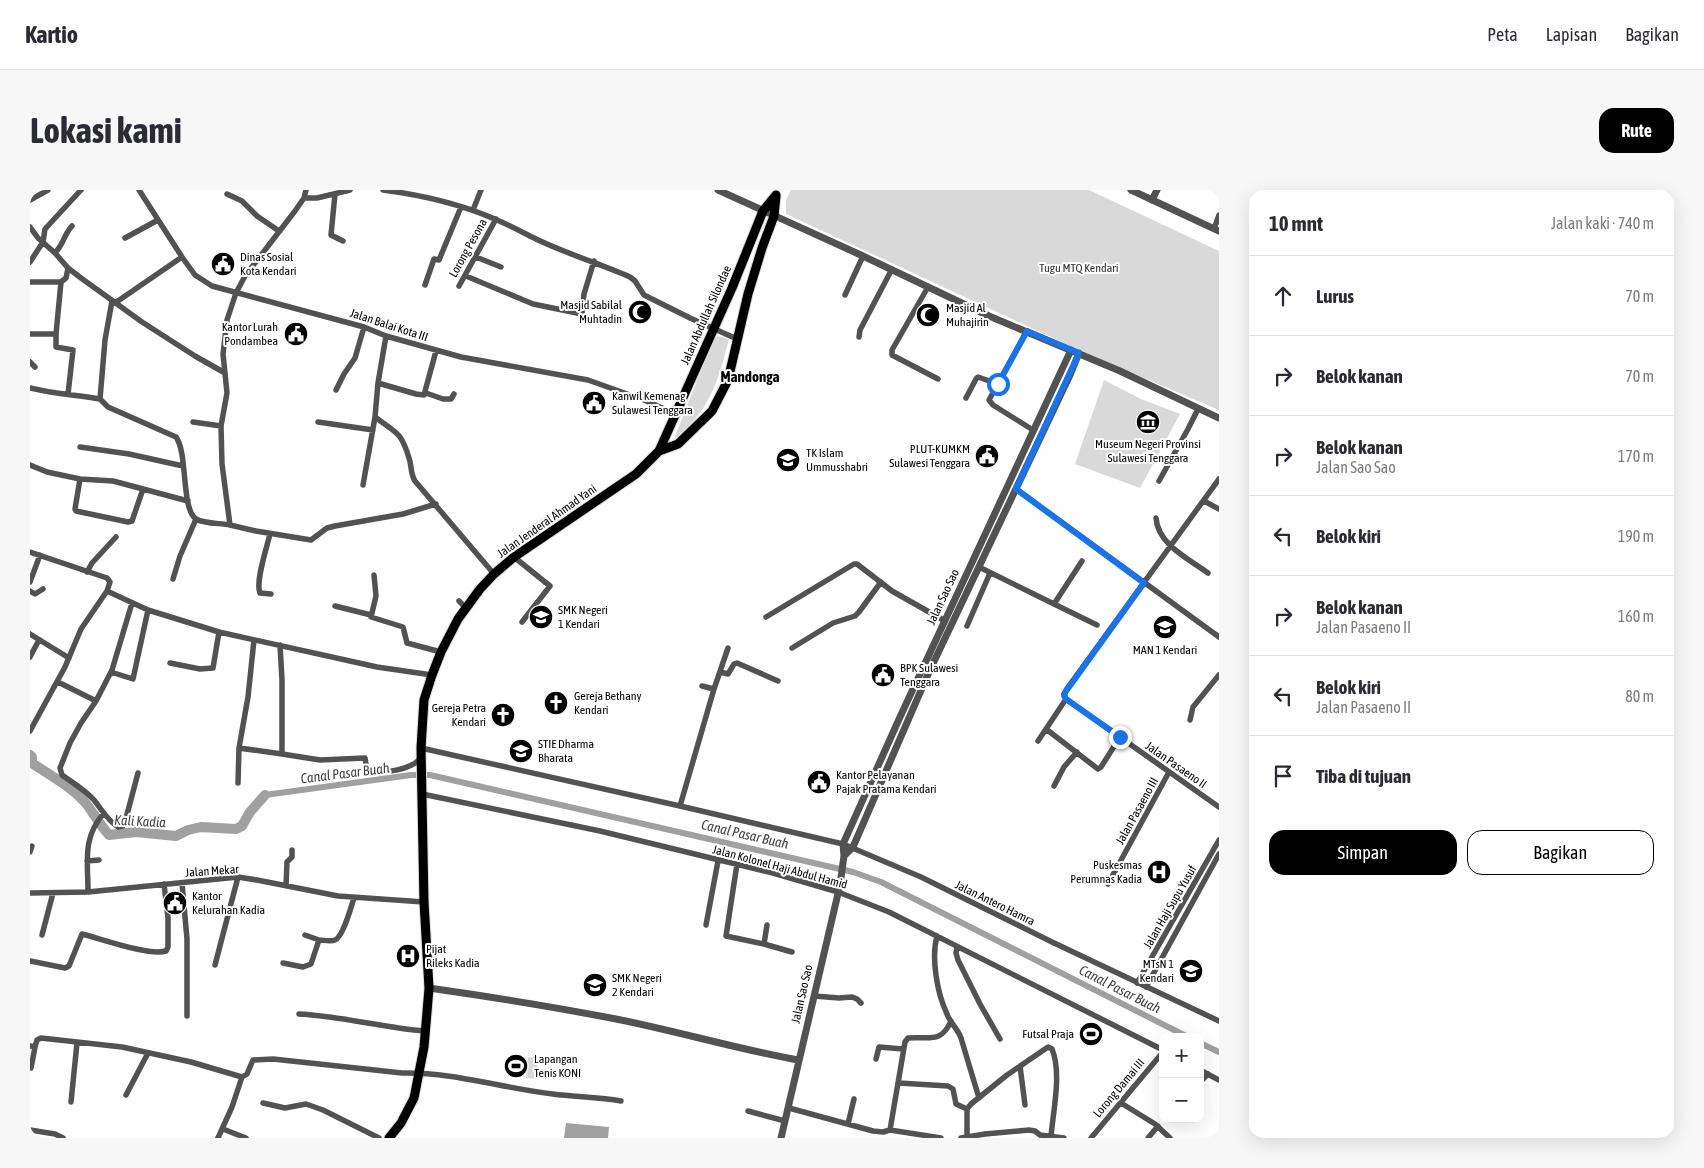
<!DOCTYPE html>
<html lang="id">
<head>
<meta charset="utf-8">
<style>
  :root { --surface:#fff; --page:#f7f7f7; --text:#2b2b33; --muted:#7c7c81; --line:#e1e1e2; --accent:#000 }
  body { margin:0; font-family:"Asap Condensed",sans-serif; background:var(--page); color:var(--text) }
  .controls { position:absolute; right:15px; bottom:15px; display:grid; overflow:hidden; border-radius:10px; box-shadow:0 5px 20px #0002 }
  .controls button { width:45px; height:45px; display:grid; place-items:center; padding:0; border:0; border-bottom:1px solid var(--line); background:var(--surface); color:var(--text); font:25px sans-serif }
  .stop { position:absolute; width:15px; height:15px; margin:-11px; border:4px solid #1a73e8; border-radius:50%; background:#fff }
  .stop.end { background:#1a73e8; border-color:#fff; box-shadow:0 1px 5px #0008 }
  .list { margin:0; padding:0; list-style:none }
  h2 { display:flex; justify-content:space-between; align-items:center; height:65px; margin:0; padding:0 20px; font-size:21px }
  h2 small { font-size:16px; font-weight:400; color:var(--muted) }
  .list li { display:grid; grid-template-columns:32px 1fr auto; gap:15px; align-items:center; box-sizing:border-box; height:80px; padding:0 20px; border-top:1px solid var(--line) }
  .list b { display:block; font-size:19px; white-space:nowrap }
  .list p { margin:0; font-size:16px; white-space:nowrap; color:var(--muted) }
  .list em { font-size:16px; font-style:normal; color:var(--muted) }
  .actions { display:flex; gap:10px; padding:15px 20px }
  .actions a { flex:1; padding:11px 0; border:1px solid var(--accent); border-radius:15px; text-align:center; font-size:18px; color:var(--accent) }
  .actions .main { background:var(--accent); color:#fff }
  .icon { flex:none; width:28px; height:28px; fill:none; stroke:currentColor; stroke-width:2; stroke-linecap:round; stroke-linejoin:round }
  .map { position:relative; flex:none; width:1189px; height:948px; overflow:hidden; border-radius:15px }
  header { display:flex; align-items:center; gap:30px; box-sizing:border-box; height:70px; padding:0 25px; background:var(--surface); border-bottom:1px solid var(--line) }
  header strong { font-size:24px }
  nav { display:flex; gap:28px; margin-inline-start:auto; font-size:18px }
  .intro { display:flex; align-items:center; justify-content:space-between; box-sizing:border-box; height:120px; padding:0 30px }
  h1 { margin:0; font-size:35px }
  .button { padding:12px 22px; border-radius:15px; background:var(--accent); color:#fff; font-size:18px; font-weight:700 }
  main { display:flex; gap:30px; padding:0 30px }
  aside { flex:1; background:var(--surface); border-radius:15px; box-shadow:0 5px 20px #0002 }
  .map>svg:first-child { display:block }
  .green { fill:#d9d9d9 }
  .water { fill:#a0a0a0 }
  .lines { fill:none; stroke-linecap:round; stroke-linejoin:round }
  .canal { stroke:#a0a0a0; stroke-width:6 }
  .river { stroke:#a0a0a0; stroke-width:10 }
  .trunk-casing { stroke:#dbdbdb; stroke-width:11 }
  .minor { stroke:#525252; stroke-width:5.5 }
  .tertiary { stroke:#525252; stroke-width:7 }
  .trunk { stroke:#000; stroke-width:9 }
  .route { stroke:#1a73e8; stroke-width:6 }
  .labels { text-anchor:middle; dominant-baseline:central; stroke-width:4; stroke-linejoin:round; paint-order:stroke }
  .street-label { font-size:12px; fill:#000; stroke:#fff }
  .poi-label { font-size:12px; fill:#000; stroke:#fff; text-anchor:start }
  .park-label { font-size:12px; fill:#303030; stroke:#fff }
  .water-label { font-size:14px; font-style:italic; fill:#414141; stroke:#fff }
  .quarter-label { font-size:15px; font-weight:bold; fill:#000; stroke:#fff }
</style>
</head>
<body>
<header>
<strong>Kartio</strong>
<nav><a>Peta</a><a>Lapisan</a><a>Bagikan</a></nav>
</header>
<div class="intro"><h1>Lokasi kami</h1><a class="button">Rute</a></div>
<main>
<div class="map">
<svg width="1189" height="948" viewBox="0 0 1189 948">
  <rect width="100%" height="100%" fill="#fff"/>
  <path class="green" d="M761,0H1059L1189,61V220L1051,161L756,24V10Z
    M688,146L699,149C691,181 682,214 657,238C654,242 650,246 645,248V246L680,158L685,148Z
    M1074,190L1111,209L1150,224L1110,298L1045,274Z
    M544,308L552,318L507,349L499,337Z
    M482,865L492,866L490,887L480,886Z
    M498,867L508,868L506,889L496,888Z"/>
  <path class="water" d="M536,933L579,937L578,948H534Z"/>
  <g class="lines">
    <path class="canal" d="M235,605L381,585H400L823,682L851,692L1158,847
      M1170,853L1189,862"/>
    <path class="river" d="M0,565L2,567V573C21,586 44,598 58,616C65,626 71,636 79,645L106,642L146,646L158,640L171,637L206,639L212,636L220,622L235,605"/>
    <g class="trunk-casing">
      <path id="trunk" d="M629,261L702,98L733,21L746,5
        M359,948L371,933L384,908L394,857L397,822L399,798L394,712L391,558L394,510L402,485L411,462L428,429L450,399L464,384L484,367L606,284L629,261L648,254L682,221L698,190L718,104L732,58L744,26L746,6"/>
    </g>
    <path class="minor" d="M109,0L152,67L165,85L182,96L334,137L356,146L431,167L558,190L614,210L646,224
      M276,0L274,8L265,21L215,86L206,103L197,130L193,164L197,203L191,236L192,274L200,335L226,341L281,350L297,338L305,336L373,324L406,314
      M353,0C392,5 431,14 467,30C481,36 494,43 508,50C538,64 570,74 600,87L605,91L614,105L660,128L707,149
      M197,4L212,11L227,26L249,41
      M305,4L301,45L313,51
      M274,8H287L320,0
      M0,10L18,0
      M443,20L451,0
      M0,37L8,48L25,63L38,78L51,88L112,132L165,166L195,183
      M1184,39L1189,25
      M95,48L128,30
      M25,63C34,54 34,44 42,36
      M446,67L471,77
      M0,72L13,52L15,39L51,0
      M436,86L503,114L552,124L554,104L564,71
      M0,92H31
      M395,95L404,69L409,70L431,17
      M429,96L466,29
      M898,97L862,160V165L908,189
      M815,105L833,66
      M85,113L152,67
      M997,141L959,210L963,215L1003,240
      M0,144H26L31,92L36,88L38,78
      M26,144V157L43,160L38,204
      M356,146L348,193L345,227C366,243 371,241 379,268C382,276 380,283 385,291L464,384
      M829,147L830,140L862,79
      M0,172L5,177
      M348,193L386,204L394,205L406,161
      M0,198C24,204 47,205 70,209L75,150L82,111
      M306,200L314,184L325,168L334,137
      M396,203L413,209H421L424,204
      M936,208L946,189L948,187L968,194
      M70,209L78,217L146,247C158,263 151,319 166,329C175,334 190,333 200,335
      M163,232L191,236
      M288,232L343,240
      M50,257L99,264L153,276
      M0,275L17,282L50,289L83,291L158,311
      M50,289L45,319L46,321L98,332L102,331L113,299
      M1189,289L1036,500L1034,506L1036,509L1189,617
      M1129,291L1158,239L1168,219
      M333,295L345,227
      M986,299L1189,447
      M1174,311L1189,319
      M1126,328C1128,355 1159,369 1178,383
      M240,344C237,357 225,392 230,403L241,404
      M0,362L77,388L80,392L77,401L118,420L189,442L347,477L402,485
      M484,367L520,396L492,432
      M949,377L1024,414L1052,371
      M57,382L62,373L86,347
      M344,385L346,406L341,427L373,437L377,453L411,462
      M143,389L150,366L166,329
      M0,392L10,365
      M0,401L5,404L13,399
      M429,411L436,418
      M1024,414L1067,435
      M305,416L341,425
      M736,427L824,374H827L862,401L915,431
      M937,436L960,383
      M0,444L39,468
      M224,450L218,507L209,558L252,564V490L250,455
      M762,458L803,433L825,426L829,422L851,392
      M0,467L9,450
      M140,473L170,479L183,478L189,442
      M81,482L103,489L118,420
      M690,482L698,484L704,474L707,473L748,491
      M28,492L66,511L82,480L102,413
      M672,496L684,499
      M66,511L51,533L40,553L30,578L32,585C43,593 55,600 64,610C72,620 77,630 88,637L93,636L95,632L108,583
      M1160,530L1163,517L1189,485
      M1016,539L1068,579L1071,577L1090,547
      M0,541L35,477L51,439L77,401
      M1008,551L1036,509
      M391,558L650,616L813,654L891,687L1022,752L1189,831
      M252,564L290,570L335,568L337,580L340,582C357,582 379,581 391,568
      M208,593L209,558
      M1024,596L1034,577L1047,562
      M392,604L570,641L743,683L808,702L859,722L1133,860
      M650,616L684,499L698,458
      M0,662L2,656
      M57,671L69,670
      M707,674L696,746L734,754L762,762
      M152,693L157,749V826
      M1078,694L1139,582
      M256,696L257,672L262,667V660
      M58,702C58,671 52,648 74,623
      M0,703L58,702L208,687L227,690L308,706L394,712
      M676,735L688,671
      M12,745L23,703
      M275,745L289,750
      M907,746C901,768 907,803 917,824C920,833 928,839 931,848L949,908
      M734,754L737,735
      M927,757L926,763L928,770L950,814L970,849
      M0,771L35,778L39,776L52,744C72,749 119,766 136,761L138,757V728L134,694
      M253,773L273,777L281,774L289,750C293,750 301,752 305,750C313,747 321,717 324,708
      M185,775L208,687
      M1107,793L1189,650
      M1116,797L1189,664
      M784,806L809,808L822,807L827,809L831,813
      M269,824C312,826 353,838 395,841
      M0,856L5,857L7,850L11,848L92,857L161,872L212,887L217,884L223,870L243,869L372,883C423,882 472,898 523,904C545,907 568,907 591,911
      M846,869L849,857L873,859
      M990,876L995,915
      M1,878L5,857
      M1170,880L1189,890
      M1170,892L1178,884
      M869,893L918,896L923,899L926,914L937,919
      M96,905L118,863
      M41,912L47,853
      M233,913L255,918L276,914L293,920L349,948
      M1091,913L1125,934L1140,948
      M759,918L843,941L853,942L860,940L911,948
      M718,921L755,931
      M818,934L824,909
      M193,939L216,948
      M0,940L25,944L33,948
      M860,940L875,852L878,848C899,846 911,854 921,831
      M937,947V919L941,914L977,885L1018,857L1022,859C1032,883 1023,921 1021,947
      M188,948L202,917L212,887
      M931,948L955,944L999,940L1005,941L1010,945L1034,948
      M1061,948L1133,862
      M1118,948L1128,936"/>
    <path class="tertiary" d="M688,0L833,66L959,126L1090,181L1189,228
      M1101,0L1189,41
      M1122,10L1127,0
      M814,666L823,657L899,482L1040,185L1049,163
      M399,798C462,807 524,817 586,829C647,841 707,859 768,870
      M751,948L810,695L814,666L813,654L870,527L1041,160"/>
    <use href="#trunk" class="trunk"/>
  </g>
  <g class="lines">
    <path class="route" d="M968,194L997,141L1049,163L986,299L1114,393L1034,504L1036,509L1090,547"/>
  </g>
  <defs>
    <g id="civic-disc" transform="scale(1.25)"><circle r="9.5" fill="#000" stroke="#fff"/><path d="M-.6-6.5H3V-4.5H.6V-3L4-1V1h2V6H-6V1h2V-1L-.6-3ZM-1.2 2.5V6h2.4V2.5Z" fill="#fff"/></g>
    <g id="mosque-disc" transform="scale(1.25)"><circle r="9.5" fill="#000" stroke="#fff"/><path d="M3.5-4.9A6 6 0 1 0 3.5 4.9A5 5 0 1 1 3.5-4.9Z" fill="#fff"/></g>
    <g id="museum-disc" transform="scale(1.25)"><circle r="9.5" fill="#000" stroke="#fff"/><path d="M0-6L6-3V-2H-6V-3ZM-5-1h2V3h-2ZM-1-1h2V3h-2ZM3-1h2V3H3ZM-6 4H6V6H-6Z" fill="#fff"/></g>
    <g id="school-disc" transform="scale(1.25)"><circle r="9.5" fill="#000" stroke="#fff"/><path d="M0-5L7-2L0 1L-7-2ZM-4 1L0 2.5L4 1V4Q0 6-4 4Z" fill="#fff"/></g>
    <g id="church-disc" transform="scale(1.25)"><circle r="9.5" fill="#000" stroke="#fff"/><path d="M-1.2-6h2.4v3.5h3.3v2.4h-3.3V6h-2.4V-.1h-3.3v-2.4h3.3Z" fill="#fff"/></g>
    <g id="university-disc" transform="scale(1.25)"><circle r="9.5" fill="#000" stroke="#fff"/><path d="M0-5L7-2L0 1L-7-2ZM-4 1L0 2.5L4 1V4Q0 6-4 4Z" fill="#fff"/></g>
    <g id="hospital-disc" transform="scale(1.25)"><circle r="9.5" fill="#000" stroke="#fff"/><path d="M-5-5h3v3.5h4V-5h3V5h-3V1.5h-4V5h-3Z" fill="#fff"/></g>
    <g id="stadium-disc" transform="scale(1.25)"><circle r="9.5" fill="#000" stroke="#fff"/><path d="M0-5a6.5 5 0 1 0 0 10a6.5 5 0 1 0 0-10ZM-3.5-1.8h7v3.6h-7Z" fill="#fff"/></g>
  </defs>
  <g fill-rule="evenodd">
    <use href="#civic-disc" x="193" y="74"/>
    <use href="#mosque-disc" x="610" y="122"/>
    <use href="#mosque-disc" x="898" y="125"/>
    <use href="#civic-disc" x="266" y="144"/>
    <use href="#civic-disc" x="564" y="213"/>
    <use href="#museum-disc" x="1118" y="232"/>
    <use href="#civic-disc" x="957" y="266"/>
    <use href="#school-disc" x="758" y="270"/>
    <use href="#school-disc" x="511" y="427"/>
    <use href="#school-disc" x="1135" y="437"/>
    <use href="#civic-disc" x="853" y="485"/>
    <use href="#church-disc" x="526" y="513"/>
    <use href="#church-disc" x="473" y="525"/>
    <use href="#university-disc" x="491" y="561"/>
    <use href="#civic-disc" x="789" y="592"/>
    <use href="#hospital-disc" x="1129" y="682"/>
    <use href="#civic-disc" x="145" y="713"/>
    <use href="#hospital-disc" x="378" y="766"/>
    <use href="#school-disc" x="1161" y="781"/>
    <use href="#school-disc" x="565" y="795"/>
    <use href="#stadium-disc" x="1061" y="844"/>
    <use href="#stadium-disc" x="486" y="876"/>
  </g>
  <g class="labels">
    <g class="street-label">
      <text transform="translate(438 58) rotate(-61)">Lorong Pesona</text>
      <text transform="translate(676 125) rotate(-66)">Jalan Abdullah Silondae</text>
      <text transform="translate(359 135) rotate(18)">Jalan Balai Kota III</text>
      <text transform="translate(517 331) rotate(-35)">Jalan Jenderal Ahmad Yani</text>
      <text transform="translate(913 407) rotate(-65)">Jalan Sao Sao</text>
      <text transform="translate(1146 575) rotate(35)">Jalan Pasaeno II</text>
      <text transform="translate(1107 621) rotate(-61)">Jalan Pasaeno III</text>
      <text transform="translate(750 677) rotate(15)">Jalan Kolonel Haji Abdul Hamid</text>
      <text transform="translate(182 681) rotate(-4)">Jalan Mekar</text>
      <text transform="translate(965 713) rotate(26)">Jalan Antero Hamra</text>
      <text transform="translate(1140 717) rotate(-60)">Jalan Haji Supu Yusuf</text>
      <text transform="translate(772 804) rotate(-77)">Jalan Sao Sao</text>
      <text transform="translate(1089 898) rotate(-50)">Lorong Damai III</text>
    </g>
    <g class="poi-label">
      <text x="210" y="67">Dinas Sosial<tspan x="210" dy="14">Kota Kendari</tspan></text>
      <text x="592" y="115" text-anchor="end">Masjid Sabilal<tspan x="592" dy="14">Muhtadin</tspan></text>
      <text x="916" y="118">Masjid Al<tspan x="916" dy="14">Muhajirin</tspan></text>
      <text x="248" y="137" text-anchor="end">Kantor Lurah<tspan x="248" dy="14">Pondambea</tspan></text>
      <text x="582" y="206">Kanwil Kemenag<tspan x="582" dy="14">Sulawesi Tenggara</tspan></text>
      <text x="1118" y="254" text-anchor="middle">Museum Negeri Provinsi<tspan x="1118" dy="14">Sulawesi Tenggara</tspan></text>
      <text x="940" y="259" text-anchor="end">PLUT-KUMKM<tspan x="940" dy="14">Sulawesi Tenggara</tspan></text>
      <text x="776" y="263">TK Islam<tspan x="776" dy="14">Ummusshabri</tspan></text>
      <text x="528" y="420">SMK Negeri<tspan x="528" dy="14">1 Kendari</tspan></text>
      <text x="1135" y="460" text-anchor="middle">MAN 1 Kendari</text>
      <text x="870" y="478">BPK Sulawesi<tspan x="870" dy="14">Tenggara</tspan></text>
      <text x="544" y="506">Gereja Bethany<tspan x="544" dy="14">Kendari</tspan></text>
      <text x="456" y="518" text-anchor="end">Gereja Petra<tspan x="456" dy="14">Kendari</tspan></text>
      <text x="508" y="554">STIE Dharma<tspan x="508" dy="14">Bharata</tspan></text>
      <text x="806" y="585">Kantor Pelayanan<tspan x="806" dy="14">Pajak Pratama Kendari</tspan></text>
      <text x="1112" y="675" text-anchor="end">Puskesmas<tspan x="1112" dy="14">Perumnas Kadia</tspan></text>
      <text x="162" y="706">Kantor<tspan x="162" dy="14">Kelurahan Kadia</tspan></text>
      <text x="396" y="759">Pijat<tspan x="396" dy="14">Rileks Kadia</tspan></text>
      <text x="1144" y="774" text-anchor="end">MTsN 1<tspan x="1144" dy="14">Kendari</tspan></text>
      <text x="582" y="788">SMK Negeri<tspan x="582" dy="14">2 Kendari</tspan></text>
      <text x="1044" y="844" text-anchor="end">Futsal Praja</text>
      <text x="504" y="869">Lapangan<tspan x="504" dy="14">Tenis KONI</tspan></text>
    </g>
    <g class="park-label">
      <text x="1049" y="78">Tugu MTQ Kendari</text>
    </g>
    <g class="water-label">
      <text transform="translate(315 583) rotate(-7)">Canal Pasar Buah</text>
      <text transform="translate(110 631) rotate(3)">Kali Kadia</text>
      <text transform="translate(715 644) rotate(13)">Canal Pasar Buah</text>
      <text transform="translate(1090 799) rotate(27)">Canal Pasar Buah</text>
    </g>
    <g class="quarter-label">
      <text x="720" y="186">Mandonga</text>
    </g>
  </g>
</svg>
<div class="controls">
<button>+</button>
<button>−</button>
</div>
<div class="stop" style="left:968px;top:194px"></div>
<div class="stop end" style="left:1090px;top:547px"></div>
</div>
<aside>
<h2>10 mnt<small>Jalan kaki · 740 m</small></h2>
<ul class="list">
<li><svg class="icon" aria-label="ahead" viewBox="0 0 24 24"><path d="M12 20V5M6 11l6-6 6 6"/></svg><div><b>Lurus</b></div><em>70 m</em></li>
<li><svg class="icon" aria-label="right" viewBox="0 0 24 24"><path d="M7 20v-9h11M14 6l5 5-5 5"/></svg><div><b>Belok kanan</b></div><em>70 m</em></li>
<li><svg class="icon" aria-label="right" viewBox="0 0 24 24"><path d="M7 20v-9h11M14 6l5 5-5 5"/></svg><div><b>Belok kanan</b><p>Jalan Sao Sao</p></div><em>170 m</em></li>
<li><svg class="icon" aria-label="left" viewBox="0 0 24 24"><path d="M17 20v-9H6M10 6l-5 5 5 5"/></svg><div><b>Belok kiri</b></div><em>190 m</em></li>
<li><svg class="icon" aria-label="right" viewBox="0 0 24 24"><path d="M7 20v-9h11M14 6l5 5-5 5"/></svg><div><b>Belok kanan</b><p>Jalan Pasaeno II</p></div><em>160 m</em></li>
<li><svg class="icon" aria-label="left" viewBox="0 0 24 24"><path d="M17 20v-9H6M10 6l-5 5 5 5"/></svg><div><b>Belok kiri</b><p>Jalan Pasaeno II</p></div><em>80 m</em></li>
<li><svg class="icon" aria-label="arrive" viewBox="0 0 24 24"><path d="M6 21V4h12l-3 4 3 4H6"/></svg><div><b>Tiba di tujuan</b></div></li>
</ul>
<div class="actions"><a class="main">Simpan</a><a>Bagikan</a></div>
</aside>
</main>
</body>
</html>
